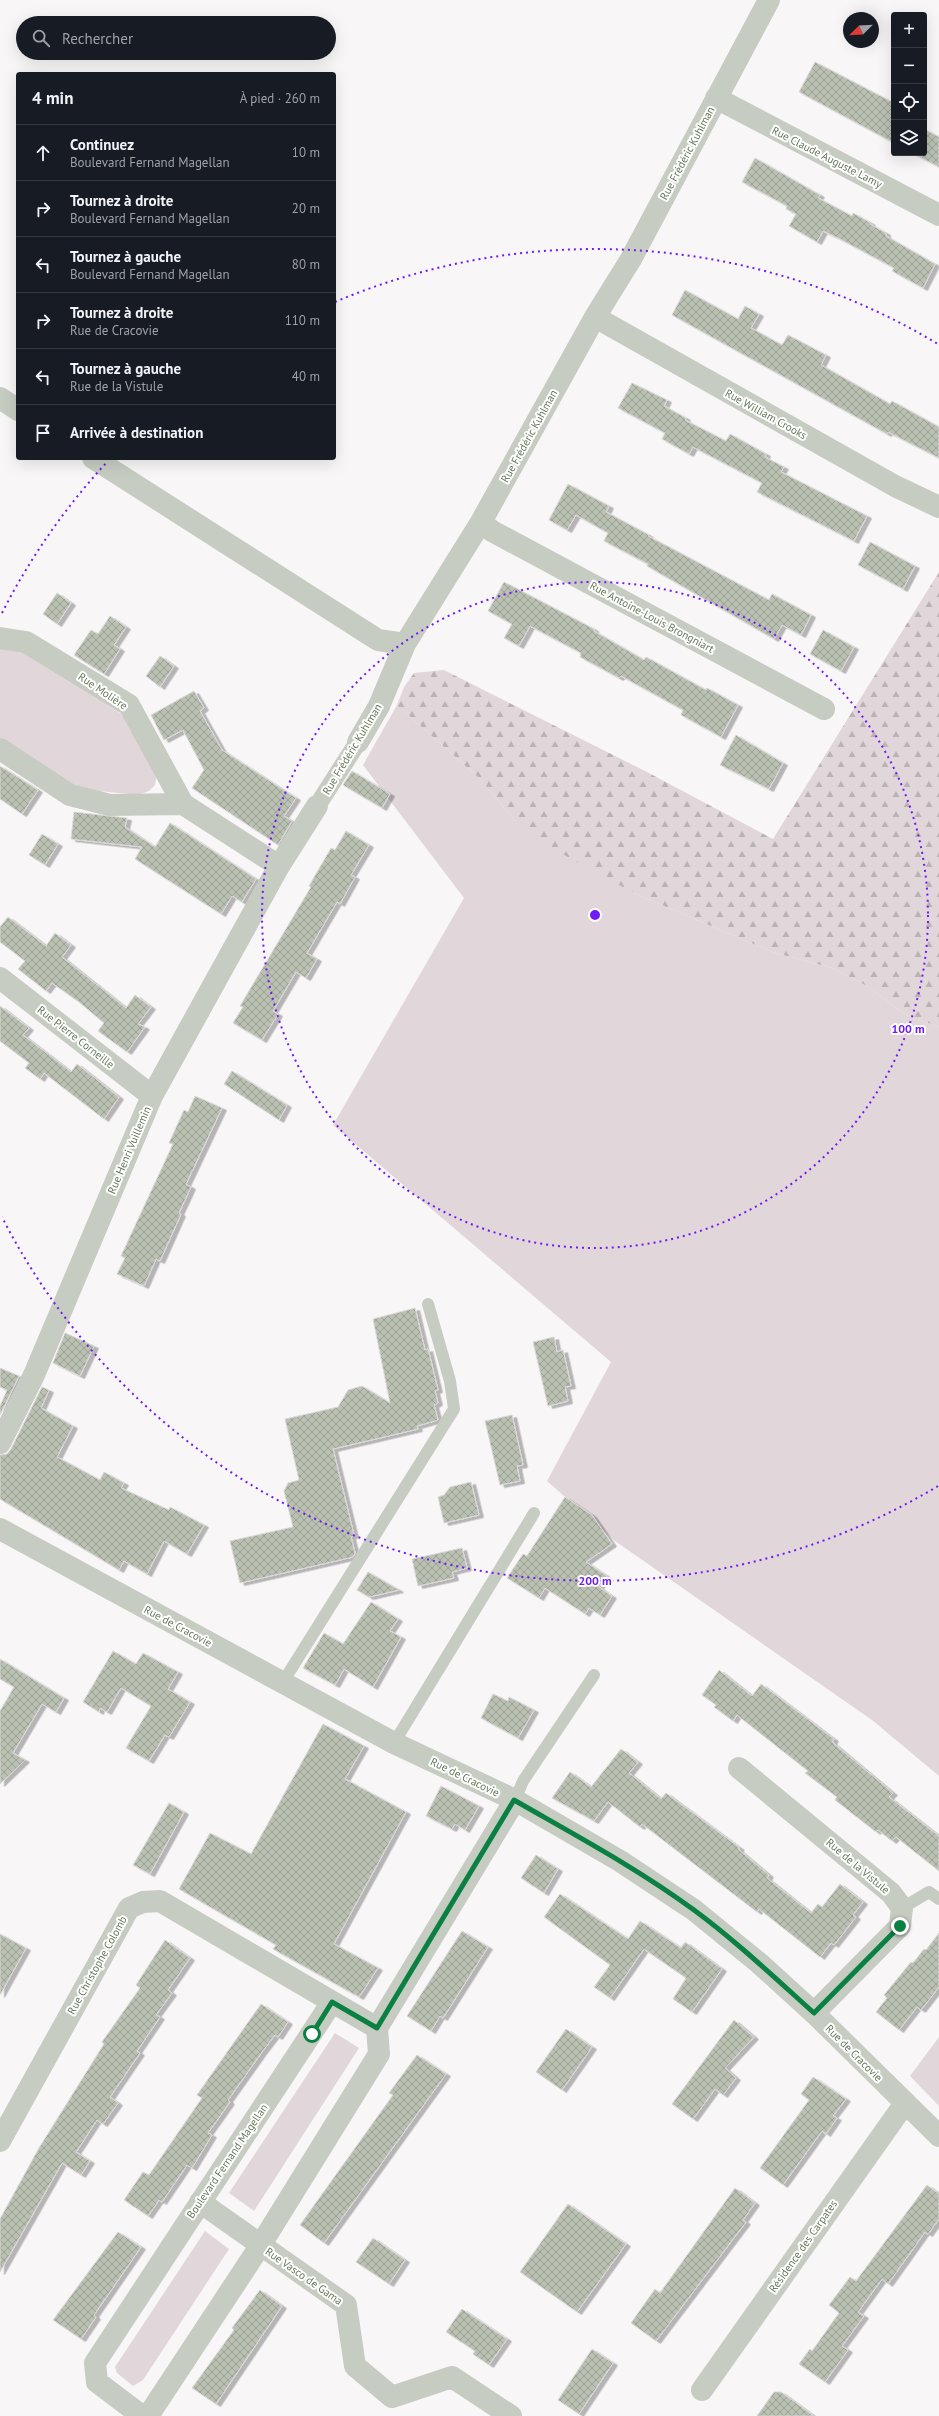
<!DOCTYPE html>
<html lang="fr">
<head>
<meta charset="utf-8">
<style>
  :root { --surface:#171b24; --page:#242831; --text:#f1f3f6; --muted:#9ea1a6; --line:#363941 }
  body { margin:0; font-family:"PT Sans",sans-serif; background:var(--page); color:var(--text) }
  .controls { position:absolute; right:12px; top:12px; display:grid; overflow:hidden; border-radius:4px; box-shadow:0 4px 16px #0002 }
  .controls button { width:36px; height:36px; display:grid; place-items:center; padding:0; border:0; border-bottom:1px solid var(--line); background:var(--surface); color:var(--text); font:20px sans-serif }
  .compass { position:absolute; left:843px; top:12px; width:36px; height:36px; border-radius:50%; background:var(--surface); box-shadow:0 4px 16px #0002; rotate:246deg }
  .stop { position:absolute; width:12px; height:12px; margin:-9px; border:3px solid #0b8043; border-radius:50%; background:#fff }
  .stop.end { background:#0b8043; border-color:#fff; box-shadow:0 1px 4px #0008 }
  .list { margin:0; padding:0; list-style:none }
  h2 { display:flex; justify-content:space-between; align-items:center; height:52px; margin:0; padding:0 16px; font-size:17px }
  h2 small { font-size:13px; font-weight:400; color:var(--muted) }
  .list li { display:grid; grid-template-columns:26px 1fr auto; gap:12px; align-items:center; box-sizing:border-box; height:56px; padding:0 16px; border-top:1px solid var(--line) }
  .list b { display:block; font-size:15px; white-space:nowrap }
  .list p { margin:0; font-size:13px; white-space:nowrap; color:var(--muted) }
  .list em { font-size:13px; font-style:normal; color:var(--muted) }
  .icon { flex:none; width:22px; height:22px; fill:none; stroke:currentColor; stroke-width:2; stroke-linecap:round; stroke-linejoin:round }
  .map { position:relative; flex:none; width:939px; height:2416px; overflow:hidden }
  .search { position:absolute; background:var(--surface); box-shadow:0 4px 16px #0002; left:16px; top:16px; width:320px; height:44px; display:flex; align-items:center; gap:10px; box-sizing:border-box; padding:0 14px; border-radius:22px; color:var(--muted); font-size:15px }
  .panel { position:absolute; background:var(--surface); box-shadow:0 4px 16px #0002; left:16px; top:72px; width:320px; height:388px; border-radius:4px }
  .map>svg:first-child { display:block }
  .grass { fill:#e1d6d9 }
  .forest { fill:url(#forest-firs) }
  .building { fill:url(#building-cross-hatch); stroke:#dbd8da; filter:url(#shadow) }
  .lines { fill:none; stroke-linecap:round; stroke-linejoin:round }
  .service { stroke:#c7ccc3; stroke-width:12 }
  .pedestrian { stroke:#c7ccc3; stroke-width:18 }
  .minor { stroke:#c7ccc3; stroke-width:22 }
  .tertiary { stroke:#c7ccc3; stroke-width:22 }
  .route { stroke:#0b8043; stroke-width:5 }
  .ring { fill:none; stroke:#701bf4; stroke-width:2; stroke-dasharray:2 4 }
  .labels { text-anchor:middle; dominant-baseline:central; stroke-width:4; stroke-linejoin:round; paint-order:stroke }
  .street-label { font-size:11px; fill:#657858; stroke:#fff }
  .centre { fill:#701bf4; stroke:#fff; stroke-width:2 }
  .ring-label { font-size:12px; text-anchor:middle; font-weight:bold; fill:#701bf4; stroke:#fff; stroke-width:4; stroke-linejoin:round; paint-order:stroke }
</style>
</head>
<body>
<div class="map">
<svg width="939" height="2416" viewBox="0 0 939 2416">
  <defs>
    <pattern id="forest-firs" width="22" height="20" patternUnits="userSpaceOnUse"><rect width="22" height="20" fill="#e1d6d9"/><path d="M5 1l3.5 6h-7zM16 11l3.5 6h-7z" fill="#bab2b3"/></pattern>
    <pattern id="building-cross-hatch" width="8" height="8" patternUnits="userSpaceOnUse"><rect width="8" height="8" fill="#bac1b3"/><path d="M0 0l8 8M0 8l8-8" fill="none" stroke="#9ba294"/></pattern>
    <filter id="shadow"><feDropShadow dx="4.5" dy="2.5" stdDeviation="0" flood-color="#0004"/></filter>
  </defs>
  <rect width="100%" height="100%" fill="#f9f6f8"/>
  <path class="grass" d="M0,648L26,650L123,715L157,771L155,785L149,791L138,795L89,790L64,781L0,739Z
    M397,705L480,779L516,822L634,893L772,952L832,968L869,987L904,1014L939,1027V1776L872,1720L615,1541L547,1481L611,1362L333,1125L464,898L363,765Z
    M335,2033L359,2048L254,2211L229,2193Z
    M939,2037V2106L910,2076Z
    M205,2231L229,2249L143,2380L133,2386L117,2373L115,2367Z"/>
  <path class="forest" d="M939,572V1027L904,1014L869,987L832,968L772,952L634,893L566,856L516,822L480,779L397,705L404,687L414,673L444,670L645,771L773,839Z"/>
  <path class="building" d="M815,62L894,103V143L799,92Z
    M924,129L939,137V167L912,153H924Z
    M755,158L820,195L818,198L852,216L853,213L871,223L870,224L886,233V236L935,264L923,288L892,271L894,268L838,238L823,231L817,242L789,226L796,214L786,209L787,206L742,182Z
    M685,290L738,319L745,306L759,314L751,328L782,345L788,335L826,355L821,365L890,404L892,401L939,427V458L888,432L887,434L672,315Z
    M632,383L667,400L664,406L686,418L685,420L726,441L730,434L766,454L765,457L784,467L781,472L867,516L854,541L757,492L762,483L693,447L689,454L662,439L665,433L618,408Z
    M568,484L609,506L606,512L649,535L648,536L769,600L772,594L811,615L801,635L782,625L774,639L647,566L648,564L604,541L608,533L576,515L567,530L549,520Z
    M870,542L915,566L903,589L858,565Z
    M504,582L594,629V631L644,660L646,657L706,690L707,688L738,705L721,737L681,715L683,710L621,676L619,678L580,657L581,653L530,626L519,646L504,638L512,624L488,611Z
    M57,593L71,603L57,624L43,614Z
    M110,616L126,627L114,645L120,649L104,674L74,655L91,630L98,634Z
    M823,630L854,647L841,671L810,654Z
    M160,656L174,666L160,687L146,676Z
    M194,691L204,708L200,711L222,750L296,798L284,816L292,821L278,845L192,788L204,770L183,730L164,740L151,715Z
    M736,735L783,763L769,789L720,765Z
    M0,766L38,790L22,814L0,799Z
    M352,771L390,794L382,808L343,785Z
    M74,812L127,818L125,827L155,847L170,823L256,879L242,902L232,896L221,914L135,859L142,847L71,839Z
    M346,831L369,845L351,875L355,877L340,904L337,902L307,953L317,959L306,978L296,972L273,1011L278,1014L262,1040L233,1023L243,1007L240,1006L311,887L309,886L331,848L335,850Z
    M42,834L58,844L45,865L29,855Z
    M8,917L46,946L55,933L71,945L62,957L126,1008L135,995L151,1007L138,1024L145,1027L127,1052L98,1031L104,1023L79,1002L52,983L46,991L18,969L25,961L0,942V927Z
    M0,1006L29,1028L23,1035L71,1072L77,1064L119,1097L104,1119L44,1073L40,1079L25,1068L29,1063L0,1041Z
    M232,1071L287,1105L279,1120L224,1084Z
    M195,1096L222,1108L186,1184L191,1187L179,1213L181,1214L160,1261L156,1259L144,1286L117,1274L125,1258L121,1256L173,1144L169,1143L184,1110L188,1112Z
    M415,1308L425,1350L428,1349L438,1390L435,1391L438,1403L434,1405L438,1420L417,1426L418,1429L333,1449L354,1535L351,1537L355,1553L353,1557L240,1583L230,1541L293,1527L284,1491L288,1483L299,1480L285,1419L338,1407L348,1390L362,1386L390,1403L373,1319Z
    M65,1333L94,1346L80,1376L53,1363Z
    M554,1337L557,1352L563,1350L571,1386L565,1387L568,1401L548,1406L533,1342Z
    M0,1368L19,1376L0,1415V1406L7,1390L0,1387Z
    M42,1387L49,1390L41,1408L73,1426L57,1457L100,1480L104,1472L124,1483L121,1488L169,1510L170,1507L204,1525L187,1554L164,1541L147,1574L124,1561L119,1570L0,1499V1455L7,1454L11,1449Z
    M512,1415L523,1465L517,1466L520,1481L500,1485L485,1421Z
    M471,1482L479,1515L444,1523L438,1497L444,1495L450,1487Z
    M565,1497L592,1515L612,1544L586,1562L607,1576L599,1587L612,1596L600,1615L589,1608L585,1614L545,1588L539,1598L507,1578L523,1554L527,1556Z
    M462,1548L467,1568L452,1572L454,1578L418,1586L412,1559Z
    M368,1572L399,1590L369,1597L357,1590Z
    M371,1602L398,1619L390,1631L401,1637L373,1687L344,1669L335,1685L303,1668L324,1633L343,1644Z
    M113,1651L136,1664L143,1653L178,1672L168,1689L190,1702L169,1737L165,1735L149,1761L126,1748L151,1706L121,1688L107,1712L100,1708L99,1712L83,1702Z
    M0,1659L64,1698L56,1712L42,1704L13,1753L25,1760L0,1784V1711L14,1687L0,1679Z
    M719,1670L752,1696L761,1684L834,1739L832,1742L893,1793L889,1797L939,1836V1871L896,1837L892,1841L878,1830L876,1832L835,1800L837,1797L805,1773L808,1771L737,1715L733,1721L714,1707L716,1705L702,1695Z
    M493,1694L508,1701L509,1697L534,1710L518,1738L481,1718Z
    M323,1724L364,1746L345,1779L406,1812L334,1944L378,1968L359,1997L273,1949L276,1945L179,1889L210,1833L251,1854Z
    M621,1749L638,1762L629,1773L661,1799L666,1793L740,1848L738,1849L769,1875L767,1878L811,1913L818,1904L822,1907L840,1884L863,1902L853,1915L856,1917L834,1945L831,1943L820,1957L759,1909L757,1912L642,1824L640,1827L608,1802L594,1821L552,1798L570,1772L591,1787Z
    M441,1786L479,1806L465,1830L455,1824L452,1829L426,1816Z
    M169,1803L184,1812L150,1874L133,1865Z
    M536,1855L558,1869L544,1893L521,1878Z
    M560,1894L628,1939L640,1921L681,1948L685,1942L722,1969L692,2012L673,1999L686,1978L644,1949L610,1998L594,1987L610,1965L544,1917Z
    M462,1931L488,1947L443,2018L440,2016L431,2031L407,2016Z
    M939,1933V1987L921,2010L917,2007L899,2030L876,2012L887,1998L884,1995L911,1962L913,1963L924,1949L926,1950Z
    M0,1934L26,1948L0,1995Z
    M165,1940L190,1958L168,1990L172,1993L156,2015L160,2017L137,2051L140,2053L110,2097L118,2103L103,2124L97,2120L76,2152L90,2161L81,2175L62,2163L0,2272V2219L39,2148L104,2044L102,2042L140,1988L136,1985Z
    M261,2004L288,2022L278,2037L275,2035L262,2052L228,2100L230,2102L208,2133L212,2135L192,2168L187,2165L162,2202L159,2200L148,2216L124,2200L143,2172L149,2175L202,2098L197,2095Z
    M734,2020L754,2037L725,2068L736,2078L723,2095L715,2089L693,2119L672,2104Z
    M566,2029L592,2047L562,2090L536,2072Z
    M417,2055L446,2074L324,2243L300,2225L393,2095L389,2093Z
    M813,2077L846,2099L833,2116L837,2118L826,2134L822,2131L783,2185L760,2168L809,2100L801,2094Z
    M927,2185L939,2194V2219L928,2234L925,2232L888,2284L882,2279L858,2312L864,2316L842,2346L848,2350L825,2382L799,2364L810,2349L812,2351L839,2313L829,2305L850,2277L856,2281Z
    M735,2188L755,2203L743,2220L746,2222L656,2341L631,2323L655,2289L660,2293Z
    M568,2204L626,2244L577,2312L520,2272Z
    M118,2232L141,2247L94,2315L96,2317L81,2339L53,2320Z
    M373,2238L405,2260L389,2284L356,2262Z
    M260,2290L282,2306L216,2404L192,2388L234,2330L232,2328Z
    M462,2309L507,2339L489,2365L473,2354L475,2351L446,2332Z
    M592,2349L613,2363L579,2414L558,2400Z
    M774,2392H781L814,2416H757Z"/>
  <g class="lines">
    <path class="service" d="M283,1682L454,1409L450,1381L428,1304
      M394,1743L534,1513
      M515,1800L523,1781L594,1675
      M902,1908L929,1892L939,1899"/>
    <path class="pedestrian" d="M317,806L358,742"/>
    <path class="minor" d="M716,98L939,215
      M595,317L895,486L939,507
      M0,398L18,410
      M93,458L378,640L405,644
      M481,522L492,531L824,709
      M0,638L26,642L129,705L183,804L279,866
      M358,742L379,706L405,644L481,522L595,317L631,259L769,0
      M0,749L70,795L110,805L183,804
      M0,978L152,1096
      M0,1443L34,1375L152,1096L279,866L317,806
      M739,1768L891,1893L902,1908L900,1926L814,2013
      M0,2141L129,1908L143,1902L160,1901L377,2028L515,1800
      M200,2202L346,2305L355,2366L392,2397L452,2377L511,2416
      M702,2390L905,2103
      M142,2416L97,2382L95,2363L332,2002
      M148,2416L260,2246L379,2054L377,2028"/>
    <path class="tertiary" d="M0,1529L394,1743L515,1800L620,1861L694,1910L759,1963L814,2013L939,2136"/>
  </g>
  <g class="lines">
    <path class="route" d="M312,2034L332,2002L377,2028L514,1800C575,1835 637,1868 694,1910C736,1941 775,1978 814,2013L900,1926"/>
  </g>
  <g class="ring">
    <circle cx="595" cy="915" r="333"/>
    <path d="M938 1486A666 666 0 0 1 2 1217M2 613A666 666 0 0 1 108 461M335 302A666 666 0 0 1 938 344"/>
  </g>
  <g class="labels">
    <g class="street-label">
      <text transform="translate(687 153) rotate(-62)">Rue Frédéric Kuhlman</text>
      <text transform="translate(827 157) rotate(27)">Rue Claude Auguste Lamy</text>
      <text transform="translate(766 414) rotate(29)">Rue William Crooks</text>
      <text transform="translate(529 436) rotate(-61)">Rue Frédéric Kuhlman</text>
      <text transform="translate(652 617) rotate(28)">Rue Antoine-Louis Brongniart</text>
      <text transform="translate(103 691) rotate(34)">Rue Molière</text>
      <text transform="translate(352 749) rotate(-59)">Rue Frédéric Kuhlman</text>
      <text transform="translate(76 1037) rotate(38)">Rue Pierre Corneille</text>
      <text transform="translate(129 1150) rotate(-67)">Rue Henri Vuillemin</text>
      <text transform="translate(178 1626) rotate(28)">Rue de Cracovie</text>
      <text transform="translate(465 1777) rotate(26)">Rue de Cracovie</text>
      <text transform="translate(858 1866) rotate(40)">Rue de la Vistule</text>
      <text transform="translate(97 1965) rotate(-61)">Rue Christophe Colomb</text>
      <text transform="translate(854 2053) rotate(45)">Rue de Cracovie</text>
      <text transform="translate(227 2161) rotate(-56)">Boulevard Fernand Magellan</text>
      <text transform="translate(803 2246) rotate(-55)">Résidence des Carpates</text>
      <text transform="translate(304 2276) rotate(35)">Rue Vasco de Gama</text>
    </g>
  </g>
  <circle cx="595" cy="915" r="6" class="centre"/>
  <g class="ring-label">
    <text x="908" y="1033">100 m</text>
    <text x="595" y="1585">200 m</text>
  </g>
</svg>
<div class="controls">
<button>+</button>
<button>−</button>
<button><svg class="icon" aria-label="locate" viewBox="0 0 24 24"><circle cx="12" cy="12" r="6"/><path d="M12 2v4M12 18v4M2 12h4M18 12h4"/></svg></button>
<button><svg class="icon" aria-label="layers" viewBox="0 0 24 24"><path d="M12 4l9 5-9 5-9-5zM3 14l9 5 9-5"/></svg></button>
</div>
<svg class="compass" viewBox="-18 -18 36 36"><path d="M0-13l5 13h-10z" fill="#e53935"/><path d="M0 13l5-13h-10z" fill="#9ea1a6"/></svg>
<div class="stop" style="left:312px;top:2034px"></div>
<div class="stop end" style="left:900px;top:1926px"></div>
<div class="search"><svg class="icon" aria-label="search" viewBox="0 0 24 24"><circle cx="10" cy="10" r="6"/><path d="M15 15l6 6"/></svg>Rechercher</div>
<section class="panel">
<h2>4 min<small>À pied · 260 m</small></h2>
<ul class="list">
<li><svg class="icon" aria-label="ahead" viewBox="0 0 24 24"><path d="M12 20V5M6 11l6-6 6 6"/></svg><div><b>Continuez</b><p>Boulevard Fernand Magellan</p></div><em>10 m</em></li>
<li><svg class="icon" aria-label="right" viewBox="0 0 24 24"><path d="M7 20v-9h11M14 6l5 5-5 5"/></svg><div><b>Tournez à droite</b><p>Boulevard Fernand Magellan</p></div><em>20 m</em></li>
<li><svg class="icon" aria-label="left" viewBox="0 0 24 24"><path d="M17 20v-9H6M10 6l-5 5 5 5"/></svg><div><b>Tournez à gauche</b><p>Boulevard Fernand Magellan</p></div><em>80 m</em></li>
<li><svg class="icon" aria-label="right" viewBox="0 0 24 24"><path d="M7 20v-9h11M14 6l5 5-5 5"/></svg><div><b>Tournez à droite</b><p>Rue de Cracovie</p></div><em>110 m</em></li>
<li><svg class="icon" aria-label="left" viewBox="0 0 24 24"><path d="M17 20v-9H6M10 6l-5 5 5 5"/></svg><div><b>Tournez à gauche</b><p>Rue de la Vistule</p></div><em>40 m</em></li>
<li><svg class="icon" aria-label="arrive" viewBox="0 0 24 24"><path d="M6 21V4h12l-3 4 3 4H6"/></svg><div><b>Arrivée à destination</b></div></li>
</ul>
</section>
</div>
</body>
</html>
